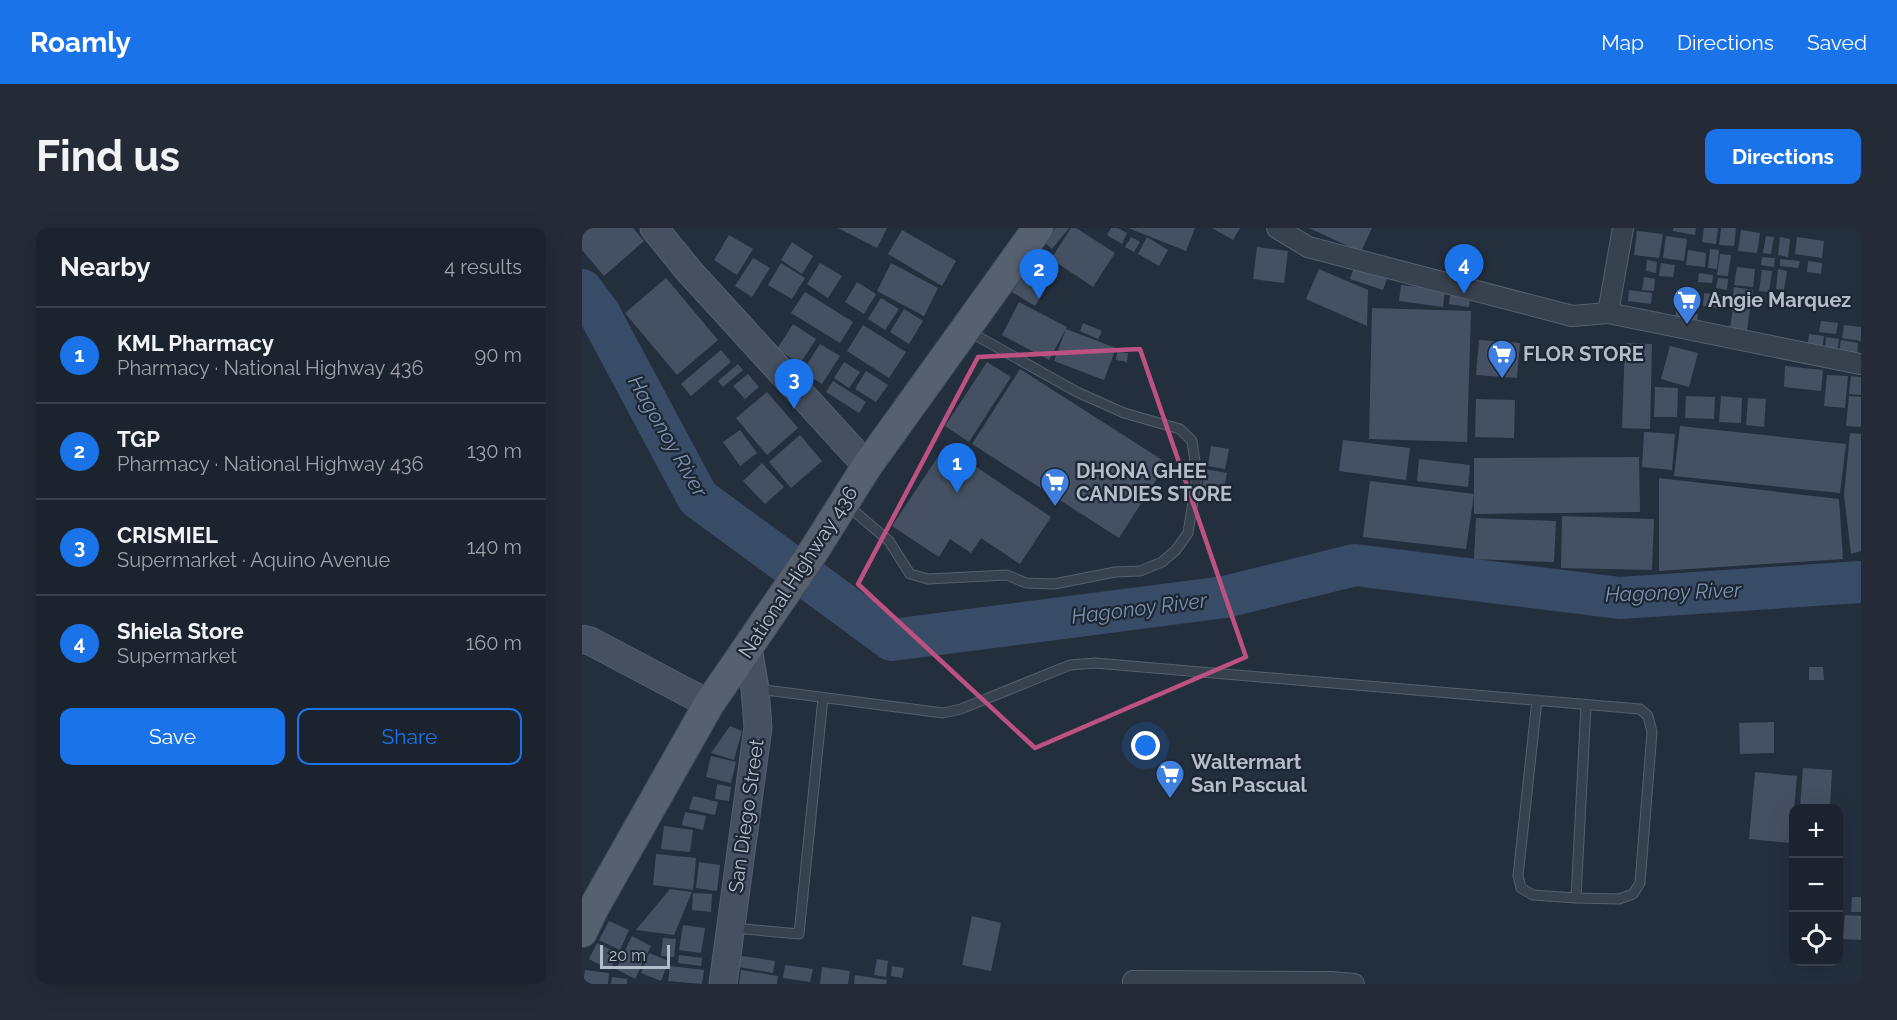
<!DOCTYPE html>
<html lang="en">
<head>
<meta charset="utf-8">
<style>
  :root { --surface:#1b232e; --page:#242b36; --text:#f1f3f6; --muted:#a0a4aa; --line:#39404a; --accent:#1a73e8 }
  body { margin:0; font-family:Raleway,sans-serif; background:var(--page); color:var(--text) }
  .controls { position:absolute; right:18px; bottom:18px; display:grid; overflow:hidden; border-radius:12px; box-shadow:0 6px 24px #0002 }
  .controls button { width:54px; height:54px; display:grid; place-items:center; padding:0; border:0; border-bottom:2px solid var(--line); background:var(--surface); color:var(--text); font:30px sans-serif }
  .scale { position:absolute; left:18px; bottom:15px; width:70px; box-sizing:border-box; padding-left:6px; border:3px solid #b4bcc9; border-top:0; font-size:16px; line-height:21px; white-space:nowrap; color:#b4bcc9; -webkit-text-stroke:4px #1d2633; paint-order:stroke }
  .you { position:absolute; left:564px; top:518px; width:21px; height:21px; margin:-15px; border:4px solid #fff; border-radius:50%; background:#1a73e8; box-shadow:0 0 0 9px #1a73e833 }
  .badge { display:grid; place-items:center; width:39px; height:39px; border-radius:50%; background:var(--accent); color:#fff; font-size:20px; font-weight:700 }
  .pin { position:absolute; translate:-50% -50px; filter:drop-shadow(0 2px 3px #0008) }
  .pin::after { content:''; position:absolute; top:32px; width:21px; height:18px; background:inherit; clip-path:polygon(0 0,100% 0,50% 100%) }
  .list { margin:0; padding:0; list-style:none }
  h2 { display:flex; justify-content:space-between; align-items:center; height:78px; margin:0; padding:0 24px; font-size:26px }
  h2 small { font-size:20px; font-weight:400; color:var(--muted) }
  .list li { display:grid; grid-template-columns:39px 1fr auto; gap:18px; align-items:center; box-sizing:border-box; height:96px; padding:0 24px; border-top:2px solid var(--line) }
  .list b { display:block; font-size:22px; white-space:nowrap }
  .list p { margin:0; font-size:20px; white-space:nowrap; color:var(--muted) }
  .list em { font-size:20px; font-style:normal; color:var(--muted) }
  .actions { display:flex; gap:12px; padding:18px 24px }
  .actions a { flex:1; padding:14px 0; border:2px solid var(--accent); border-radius:12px; text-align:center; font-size:21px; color:var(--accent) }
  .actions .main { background:var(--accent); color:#fff }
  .icon { flex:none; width:33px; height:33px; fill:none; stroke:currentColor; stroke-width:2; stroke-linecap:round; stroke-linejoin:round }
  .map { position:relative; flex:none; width:1279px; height:756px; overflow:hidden; border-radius:12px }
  header { display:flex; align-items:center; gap:36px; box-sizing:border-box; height:84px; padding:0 30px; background:var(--accent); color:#fff }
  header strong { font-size:28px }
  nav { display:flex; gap:33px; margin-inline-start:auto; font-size:21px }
  .intro { display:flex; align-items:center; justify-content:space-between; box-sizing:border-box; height:144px; padding:0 36px }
  h1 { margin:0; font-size:42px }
  .button { padding:15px 27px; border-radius:12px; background:var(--accent); color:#fff; font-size:21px; font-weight:700 }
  main { display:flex; gap:36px; padding:0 36px }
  aside { flex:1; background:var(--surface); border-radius:12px; box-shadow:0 6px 24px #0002 }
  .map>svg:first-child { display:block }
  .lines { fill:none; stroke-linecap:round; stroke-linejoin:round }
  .river { stroke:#394c67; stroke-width:42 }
  .building { fill:#455162 }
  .lane-casing { stroke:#565f6c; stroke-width:11 }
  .street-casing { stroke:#565f6c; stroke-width:22 }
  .secondary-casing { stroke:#565f6c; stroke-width:29 }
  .primary-casing { stroke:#414a57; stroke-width:32 }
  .lane { stroke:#38414e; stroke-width:9 }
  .street { stroke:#38414e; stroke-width:20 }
  .secondary { stroke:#465061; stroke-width:27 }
  .primary { stroke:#56606e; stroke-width:30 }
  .marked { fill:none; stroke:#bd5182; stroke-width:4.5; stroke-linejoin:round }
  .labels { text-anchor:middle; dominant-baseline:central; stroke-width:4.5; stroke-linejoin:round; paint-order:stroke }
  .poi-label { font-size:20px; font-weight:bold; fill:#b4bcc9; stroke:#1d2633; text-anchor:start }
  .street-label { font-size:20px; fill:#b4bcc9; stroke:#1d2633 }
  .water-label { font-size:21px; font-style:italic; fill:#7c92b1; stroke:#1d2633 }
</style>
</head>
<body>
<header>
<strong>Roamly</strong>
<nav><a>Map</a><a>Directions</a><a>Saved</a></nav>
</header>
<div class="intro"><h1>Find us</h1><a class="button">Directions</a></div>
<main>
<aside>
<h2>Nearby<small>4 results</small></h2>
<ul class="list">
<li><span class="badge">1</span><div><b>KML Pharmacy</b><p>Pharmacy · National Highway 436</p></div><em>90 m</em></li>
<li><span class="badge">2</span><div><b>TGP</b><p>Pharmacy · National Highway 436</p></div><em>130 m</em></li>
<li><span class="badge">3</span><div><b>CRISMIEL</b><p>Supermarket · Aquino Avenue</p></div><em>140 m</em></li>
<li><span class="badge">4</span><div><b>Shiela Store</b><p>Supermarket</p></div><em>160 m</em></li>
</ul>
<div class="actions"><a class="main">Save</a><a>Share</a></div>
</aside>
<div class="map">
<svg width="1279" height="756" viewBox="0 0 1279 756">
  <rect width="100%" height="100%" fill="#242f3e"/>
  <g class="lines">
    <path class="river" d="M0,62L17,85L116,270L310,412L643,369L773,337L1038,370L1279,354"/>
  </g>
  <path class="building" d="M0,0H51L62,13L22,48L0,22Z
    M256,0H305L295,20Z
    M473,0H487L470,21L462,14Z
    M489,0H494L533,25L511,59L469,31Z
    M529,0H536L545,5L540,16L525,7Z
    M546,0H613L604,23Z
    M630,0H658L651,12Z
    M727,0H790L779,24Z
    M1091,0H1114L1113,7L1091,3Z
    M1122,0H1136L1134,16L1120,14Z
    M1139,0H1154L1152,18L1137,17Z
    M320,2L374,33L360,58L306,26Z
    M1159,2L1178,5L1175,25L1156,23Z
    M1055,3L1081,6L1077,30L1052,27Z
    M147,7L171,21L155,47L132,32Z
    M1084,8L1105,11L1102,33L1081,30Z
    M1184,8L1192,9L1189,26L1181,25Z
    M549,9L558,14L552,24L543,19Z
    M565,9L586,22L577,38L556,26Z
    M1198,9L1208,11L1206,29L1196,27Z
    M1215,9L1242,13L1240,30L1213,26Z
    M210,14L231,28L220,46L199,32Z
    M675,19L706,23L702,55L671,51Z
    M1128,21L1137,22L1135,41L1126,40Z
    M1106,22L1124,25L1123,39L1104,37Z
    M455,23L476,39L463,54L443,39Z
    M1138,26L1149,27L1146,48L1135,47Z
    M1180,29L1193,30L1192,39L1179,37Z
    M171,30L188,40L170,69L153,58Z
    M1198,31L1218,33L1216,40L1198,38Z
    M1065,32L1075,34L1074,45L1064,43Z
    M1226,33L1240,35L1239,46L1225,44Z
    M199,35L223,50L210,71L186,57Z
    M238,35L260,48L246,70L225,56Z
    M309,35L356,60L342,88L295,63Z
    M1079,35L1093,37L1091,49L1077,48Z
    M772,39L805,51L801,62L768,51Z
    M1155,39L1173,41L1171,59L1152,57Z
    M737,41L786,62L785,98L724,71Z
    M1196,41L1205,43L1202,62L1194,61Z
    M1180,42L1190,43L1187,64L1177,63Z
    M1117,45L1131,47L1130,55L1116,54Z
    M441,46L464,60L453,78L430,64Z
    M1062,49L1073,51L1072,63L1060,62Z
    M84,50L136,112L95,147L43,85Z
    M1136,50L1146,51L1145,62L1134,60Z
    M275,54L294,66L282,86L263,74Z
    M819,57L863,62L861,79L817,73Z
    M1152,59L1171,62L1169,77L1150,75Z
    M1047,62L1070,65L1069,76L1046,73Z
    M223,64L271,94L258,115L209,85Z
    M1122,65L1139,67L1137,80L1121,78Z
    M868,67L888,70L887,79L867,76Z
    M299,70L317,81L303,102L286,91Z
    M437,74L485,99L467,132L420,107Z
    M1151,79L1168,81L1165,103L1148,101Z
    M790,80L889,83L885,214L787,211Z
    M322,81L341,93L327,116L308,104Z
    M1094,83L1116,86L1115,97L1093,94Z
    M1239,93L1256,95L1254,106L1237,104Z
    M501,95L520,103L516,111L498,103Z
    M211,96L234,111L218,136L195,121Z
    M281,97L324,124L307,150L265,123Z
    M1262,97L1279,99V113L1260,110Z
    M484,101L534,120L522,152L472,133Z
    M1227,106L1242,108L1240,122L1225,120Z
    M1244,109L1257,111L1255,123L1243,121Z
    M897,112L938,115L935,150L894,147Z
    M1259,112L1276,115L1275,127L1257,125Z
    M1043,115L1070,116L1068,201L1040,200Z
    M238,116L258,128L240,156L220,144Z
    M1088,118L1116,125L1107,159L1079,151Z
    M139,122L149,134L109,168L99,156Z
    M535,124L546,125L545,134L534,132Z
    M262,134L278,144L267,160L252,150Z
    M405,134L429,149L387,214L363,198Z
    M156,136L161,142L141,159L136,153Z
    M1203,138L1241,142L1239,163L1202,159Z
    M438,141L585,235L537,310L390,216Z
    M284,143L306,157L294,174L273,161Z
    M166,146L177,159L163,171L151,158Z
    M1245,147L1266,148L1263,180L1242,178Z
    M1269,148L1279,149V167L1267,166Z
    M251,153L284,174L277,185L244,164Z
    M1073,159L1096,160L1095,189H1072Z
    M185,164L216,200L185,227L154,190Z
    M1104,168L1133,169L1132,191L1103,190Z
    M1139,168L1160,170L1159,195L1137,194Z
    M1267,168L1279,169V199L1264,198Z
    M1166,170L1184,171L1182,199L1164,197Z
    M894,171L933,172L932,210L893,209Z
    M1098,198L1264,216L1258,265L1092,248Z
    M158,202L175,225L158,238L141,214Z
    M1062,204L1093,206L1090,242L1060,239Z
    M1268,205L1279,206V323L1269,326L1262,267Z
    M218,207L240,233L209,260L187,234Z
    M761,212L828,220L824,252L757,243Z
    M363,218L469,289L438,336L399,310L389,325L368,311L357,329L310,298Z
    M629,218L647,221L643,241L626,238Z
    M1057,229L1058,284L892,286V230Z
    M837,231L888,237L886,259L835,253Z
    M180,235L202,259L183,276L161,253Z
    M623,241L645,245L641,264L620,260Z
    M1077,250L1257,271L1261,331L1077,343Z
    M788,253L892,266L884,321L781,309Z
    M980,288L1072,291L1070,342L979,340Z
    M894,290L974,293L972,334L892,331Z
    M1227,439H1241L1242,452H1227Z
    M1192,494V525L1158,526L1157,495Z
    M148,498L160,503L152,532L129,525Z
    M129,528L154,534L149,555L124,549Z
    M1221,540L1250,542L1248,580H1218Z
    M1173,544L1215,548L1209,615L1167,611Z
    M135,556L149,559L147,573L133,571Z
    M111,568L136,574L133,587L107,581Z
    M103,584L124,588L121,602L100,597Z
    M82,598L111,602L108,624L79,621Z
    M74,626L114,630L111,662L71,657Z
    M117,634L138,637L135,663L114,660Z
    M88,661L110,664L92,707L54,702Z
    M111,665L130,666L129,684L110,682Z
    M1270,669H1279V684H1269Z
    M1263,687L1279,688V712L1261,711Z
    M390,688L419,695L409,743L380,737Z
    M27,693L47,702L38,722L17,712Z
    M101,697L123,700L119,725L97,722Z
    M50,708L69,718L53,751L34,741Z
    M81,710L94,711L92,729L79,728Z
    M15,715L36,725L28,742L7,731Z
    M67,725L87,733L79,753L59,745Z
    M147,726L193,733L191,745L145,737Z
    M97,727L120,730L119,738L96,735Z
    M295,731L306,733L304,749L292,747Z
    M203,737L231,741L228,754L201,750Z
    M88,738L122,742L120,756L86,753Z
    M310,738L322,740L320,750L309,748Z
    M240,739L268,743L266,756H238Z
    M3,742L27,745L26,756H1Z
    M159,742L196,748L195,756H157Z
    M273,747L305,752L304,756H272Z
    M30,749L45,751V756H29Z"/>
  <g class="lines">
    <g class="lane-casing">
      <path id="lane" d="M265,277L307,313L328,346L346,351L425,347L444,355L472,356L533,344L558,343L580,334L594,322L606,305L615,248L610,213L598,201L542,185L495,164L386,103
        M176,461L361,485L379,481L488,437L513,435L1058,481L1066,488L1070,504L1058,655L1051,666L1037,671L994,670L951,667L939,660L936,648L955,472
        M994,670L1004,477
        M151,700L217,706L241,470"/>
    </g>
    <g class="street-casing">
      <path id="street" d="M695,0L726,19L990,88L1026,85L1278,136
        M1026,85L1041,0
        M551,756V753L749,754L772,756"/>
    </g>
    <g class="secondary-casing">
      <path id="secondary" d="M72,0L107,43L285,238
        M0,411L8,413L127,476
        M141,756L176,499L173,461L166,420"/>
    </g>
    <g class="primary-casing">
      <path id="primary" d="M0,704L11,681L127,476L231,324L285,238L456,0"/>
    </g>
    <use href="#lane" class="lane"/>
    <use href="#street" class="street"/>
    <use href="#secondary" class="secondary"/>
    <use href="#primary" class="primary"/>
  </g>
  <path class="marked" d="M558,121L664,429L453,520L276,356L396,129Z"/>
  <defs>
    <g id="supermarket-pin" transform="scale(1.5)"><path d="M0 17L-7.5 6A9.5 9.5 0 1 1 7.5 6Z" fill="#3f7fe0" stroke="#1d2633"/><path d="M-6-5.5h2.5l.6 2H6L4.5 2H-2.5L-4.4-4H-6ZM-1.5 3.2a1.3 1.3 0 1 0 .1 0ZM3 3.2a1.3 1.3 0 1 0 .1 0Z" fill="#fff"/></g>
  </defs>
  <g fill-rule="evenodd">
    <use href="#supermarket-pin" x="1105" y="72"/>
    <use href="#supermarket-pin" x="920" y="126"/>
    <use href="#supermarket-pin" x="473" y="254"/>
    <use href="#supermarket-pin" x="588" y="546"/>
  </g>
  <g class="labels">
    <g class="poi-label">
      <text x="1126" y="72">Angie Marquez</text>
      <text x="941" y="126">FLOR STORE</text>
      <text x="494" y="243">DHONA GHEE<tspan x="494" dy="23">CANDIES STORE</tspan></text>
      <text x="609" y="534">Waltermart<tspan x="609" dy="23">San Pascual</tspan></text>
    </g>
    <g class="street-label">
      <text transform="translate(216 344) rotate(-57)">National Highway 436</text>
      <text transform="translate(164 588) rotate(-82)">San Diego Street</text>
    </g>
    <g class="water-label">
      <text transform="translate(86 208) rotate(60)">Hagonoy River</text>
      <text transform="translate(1091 364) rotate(-2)">Hagonoy River</text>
      <text transform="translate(557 380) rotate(-7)">Hagonoy River</text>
    </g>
  </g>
</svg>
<div class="controls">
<button>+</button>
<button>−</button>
<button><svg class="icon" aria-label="locate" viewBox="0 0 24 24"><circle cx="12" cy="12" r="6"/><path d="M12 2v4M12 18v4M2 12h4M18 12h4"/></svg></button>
</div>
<div class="scale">20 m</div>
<div class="you"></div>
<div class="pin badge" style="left:375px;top:265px">1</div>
<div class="pin badge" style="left:457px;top:71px">2</div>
<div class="pin badge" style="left:212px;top:181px">3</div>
<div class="pin badge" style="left:882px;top:66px">4</div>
</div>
</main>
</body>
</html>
